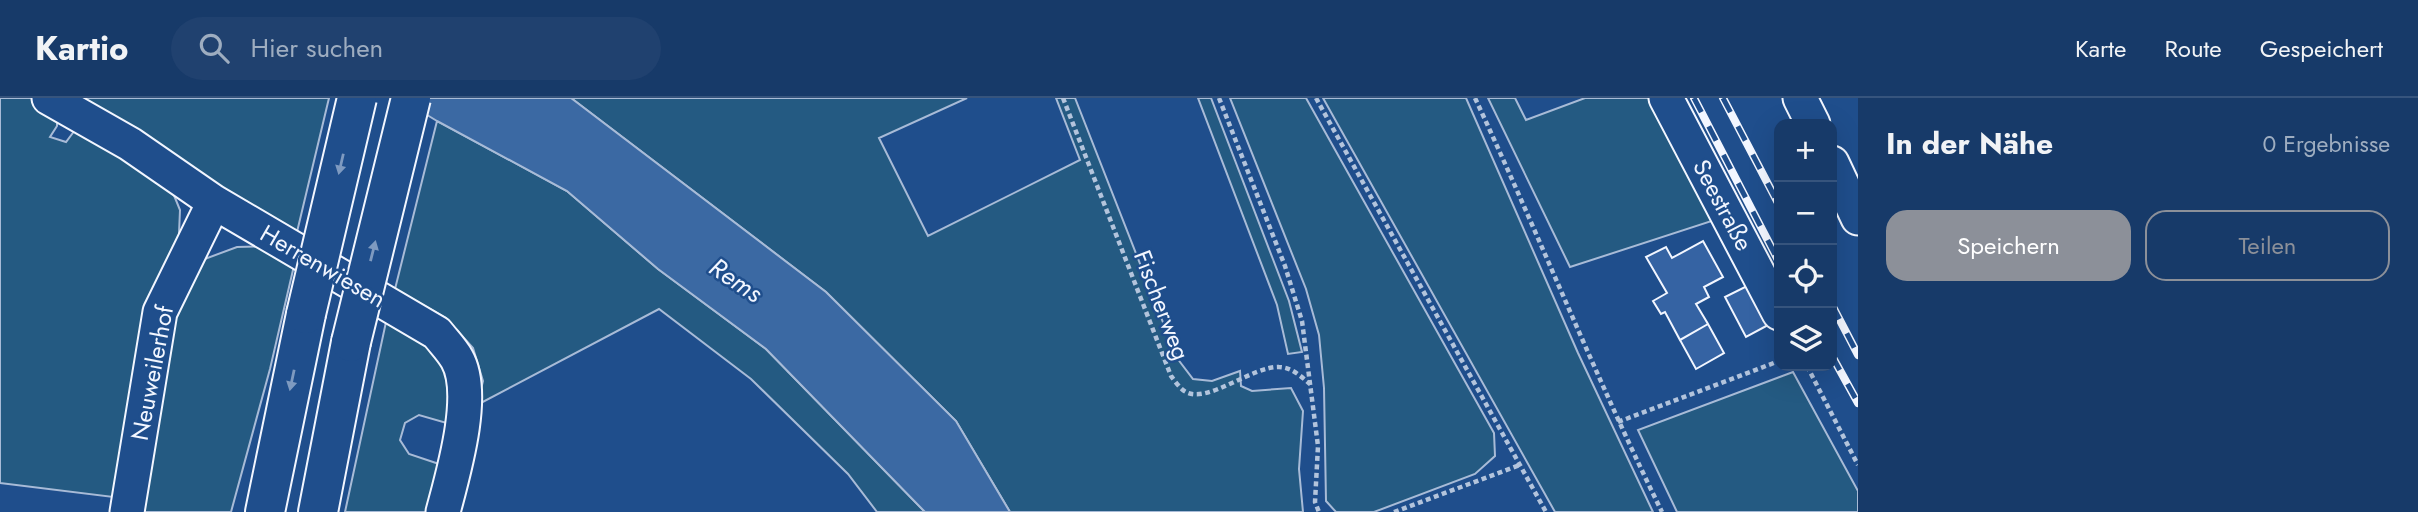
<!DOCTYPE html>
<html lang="de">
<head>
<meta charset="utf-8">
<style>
  :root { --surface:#173a69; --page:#20416f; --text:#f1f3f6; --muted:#9eadc0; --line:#36547d; --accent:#8c9099 }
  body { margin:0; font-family:Jost,sans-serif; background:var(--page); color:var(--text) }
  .controls { position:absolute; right:21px; top:21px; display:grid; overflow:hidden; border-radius:14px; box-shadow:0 7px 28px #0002 }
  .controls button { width:63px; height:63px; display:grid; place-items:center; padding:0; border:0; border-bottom:2px solid var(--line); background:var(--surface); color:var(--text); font:35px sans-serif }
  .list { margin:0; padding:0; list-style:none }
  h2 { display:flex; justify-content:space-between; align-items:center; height:91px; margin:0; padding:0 28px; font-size:30px }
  h2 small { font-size:23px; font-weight:400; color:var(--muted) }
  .actions { display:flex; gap:14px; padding:21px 28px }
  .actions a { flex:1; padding:16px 0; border:2px solid var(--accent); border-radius:21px; text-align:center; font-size:24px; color:var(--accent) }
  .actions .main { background:var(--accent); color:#fff }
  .icon { flex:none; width:38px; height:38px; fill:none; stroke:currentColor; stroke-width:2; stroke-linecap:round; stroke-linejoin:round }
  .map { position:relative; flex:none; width:1858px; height:414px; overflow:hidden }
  header { display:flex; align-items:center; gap:42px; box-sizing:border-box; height:98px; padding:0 35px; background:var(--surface); border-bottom:2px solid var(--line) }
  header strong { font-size:33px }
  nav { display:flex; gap:38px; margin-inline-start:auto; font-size:24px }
  .search { width:490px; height:63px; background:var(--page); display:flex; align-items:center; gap:18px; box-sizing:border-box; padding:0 24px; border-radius:38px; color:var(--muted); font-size:26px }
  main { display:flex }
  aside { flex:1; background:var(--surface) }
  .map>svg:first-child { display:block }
  .green { fill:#245a82; stroke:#a8bbd7; stroke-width:2 }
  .water { fill:#3b69a3; stroke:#a8bbd7; stroke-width:2 }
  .building { fill:#3563a3; stroke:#f2f6ff; stroke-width:2 }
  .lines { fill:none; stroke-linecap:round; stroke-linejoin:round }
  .minor-casing { stroke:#f2f6ff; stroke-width:37 }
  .highway-casing { stroke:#f2f6ff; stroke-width:42 }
  .path { stroke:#b3c4dc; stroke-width:4.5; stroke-dasharray:5 3.5; stroke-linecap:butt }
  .minor { stroke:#1f4e8c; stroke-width:33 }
  .highway { stroke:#1f4e8c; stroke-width:38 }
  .rail-casing { stroke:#f2f6ff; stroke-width:8 }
  .rail { stroke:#1f4e8c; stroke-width:5; stroke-dasharray:16; stroke-linecap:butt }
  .highway-bridge-casing { stroke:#f2f6ff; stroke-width:42; stroke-linecap:butt }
  .highway-bridge { stroke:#1f4e8c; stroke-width:38 }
  .oneway { fill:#7e9ac0 }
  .labels { text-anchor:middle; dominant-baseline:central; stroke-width:5; stroke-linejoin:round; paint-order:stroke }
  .street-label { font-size:24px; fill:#f2f6ff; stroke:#1f4e8c }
  .water-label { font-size:26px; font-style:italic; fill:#f2f6ff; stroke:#1f4e8c }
</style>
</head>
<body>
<header>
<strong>Kartio</strong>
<div class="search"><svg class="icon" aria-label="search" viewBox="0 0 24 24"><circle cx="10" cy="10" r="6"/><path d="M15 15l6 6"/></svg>Hier suchen</div>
<nav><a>Karte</a><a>Route</a><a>Gespeichert</a></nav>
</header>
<main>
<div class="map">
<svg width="1858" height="414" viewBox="0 0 1858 414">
  <rect width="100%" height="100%" fill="#1f4e8c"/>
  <path class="green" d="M0,0H40L57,11V28L50,39L66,44L75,32L171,90L180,112L178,159L113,399L0,385Z
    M79,0H329L297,134L221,91Z
    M571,0H967L879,40L928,138L1080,62L1056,0H1075L1177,260L1193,281L1212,283L1240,273L1241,288L1252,293L1291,290L1303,313L1299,371L1303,414H1010L956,323L826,194Z
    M1198,0H1211L1289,203L1302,254L1288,256L1277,207Z
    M1230,0H1306L1494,335L1495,358L1475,376L1374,414H1336L1326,403L1324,290L1319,237L1306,191Z
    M1323,0H1466L1578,255L1653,414H1555Z
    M1488,0H1515L1526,22L1585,0H1659L1721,120L1570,169Z
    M437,23L567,93L658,171L766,251L925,414H877L848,376L751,281L659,211L477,307L483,283L473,250L446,220L395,191Z
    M268,148L296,159L270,271L231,414H137L178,194L202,162L237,149Z
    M386,224L422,244L443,264L454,298L450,326L419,317L405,325L400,342L409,356L442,367L432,414H345Z
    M1793,274L1858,393V414H1677L1638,332Z"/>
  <path class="water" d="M399,0H571L826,194L956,323L1010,414H925L766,251L658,171L567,93L437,23Z"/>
  <path class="building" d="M1703,143L1723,179L1704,189L1709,199L1696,206L1708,226L1680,242L1665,214L1661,216L1653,203L1667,195L1646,159L1666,149L1672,160Z
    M1749,187L1770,226L1746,239L1725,199Z
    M1708,226L1724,255L1696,271L1680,242Z"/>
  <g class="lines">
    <g class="minor-casing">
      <path id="minor" d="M49,0L130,46L214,104L437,235C444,244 452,252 457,261C477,296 453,376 443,414
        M1666,0L1779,215
        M1800,0L1813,26
        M1832,65L1858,120
        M127,414L160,214L214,104"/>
    </g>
    <g class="highway-casing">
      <path id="highway" d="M265,414L306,216
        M318,414L351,244"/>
    </g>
    <path class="path" d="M1063,0L1171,278C1175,283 1180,291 1186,294C1207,306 1253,268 1279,269C1292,269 1303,280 1312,288
      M1219,0L1285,168L1302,223L1318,348L1315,404L1319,414
      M1316,0L1546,414
      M1475,0C1539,137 1595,278 1662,414
      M1807,268L1858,367
      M1618,324L1779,263
      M1394,414L1520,367"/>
    <use href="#minor" class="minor"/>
    <use href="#highway" class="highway"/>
    <g class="rail-casing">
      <path id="rail" d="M1694,0L1779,164
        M1723,0L1779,107
        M1832,207L1858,257
        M1832,258L1858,305"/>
    </g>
    <use href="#rail" class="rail"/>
    <g class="highway-bridge-casing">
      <path id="highway-bridge" d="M306,216L357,0
        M351,244L411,0"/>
    </g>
    <use href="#highway-bridge" class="highway-bridge"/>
  </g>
  <defs><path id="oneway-solid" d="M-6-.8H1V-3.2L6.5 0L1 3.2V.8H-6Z" transform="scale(1.75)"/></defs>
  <g class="oneway">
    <use href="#oneway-solid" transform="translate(341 66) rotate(103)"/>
    <use href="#oneway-solid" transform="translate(373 153) rotate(-76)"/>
    <use href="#oneway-solid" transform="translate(292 282) rotate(102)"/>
  </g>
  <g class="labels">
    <g class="street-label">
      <text transform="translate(1723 107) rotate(62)">Seestraße</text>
      <text transform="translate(323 168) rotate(30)">Herrenwiesen</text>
      <text transform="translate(1162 207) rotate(69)">Fischerweg</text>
      <text transform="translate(152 275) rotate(-79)">Neuweilerhof</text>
    </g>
    <g class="water-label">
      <text transform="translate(736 182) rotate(34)">Rems</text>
    </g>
  </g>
</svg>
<div class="controls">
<button>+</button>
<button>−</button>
<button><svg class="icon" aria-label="locate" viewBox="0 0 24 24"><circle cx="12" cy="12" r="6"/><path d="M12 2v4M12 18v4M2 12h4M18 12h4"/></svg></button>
<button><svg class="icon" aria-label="layers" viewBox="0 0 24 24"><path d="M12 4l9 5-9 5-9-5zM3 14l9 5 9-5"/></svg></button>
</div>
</div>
<aside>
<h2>In der Nähe<small>0 Ergebnisse</small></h2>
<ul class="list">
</ul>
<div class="actions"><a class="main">Speichern</a><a>Teilen</a></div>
</aside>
</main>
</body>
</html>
